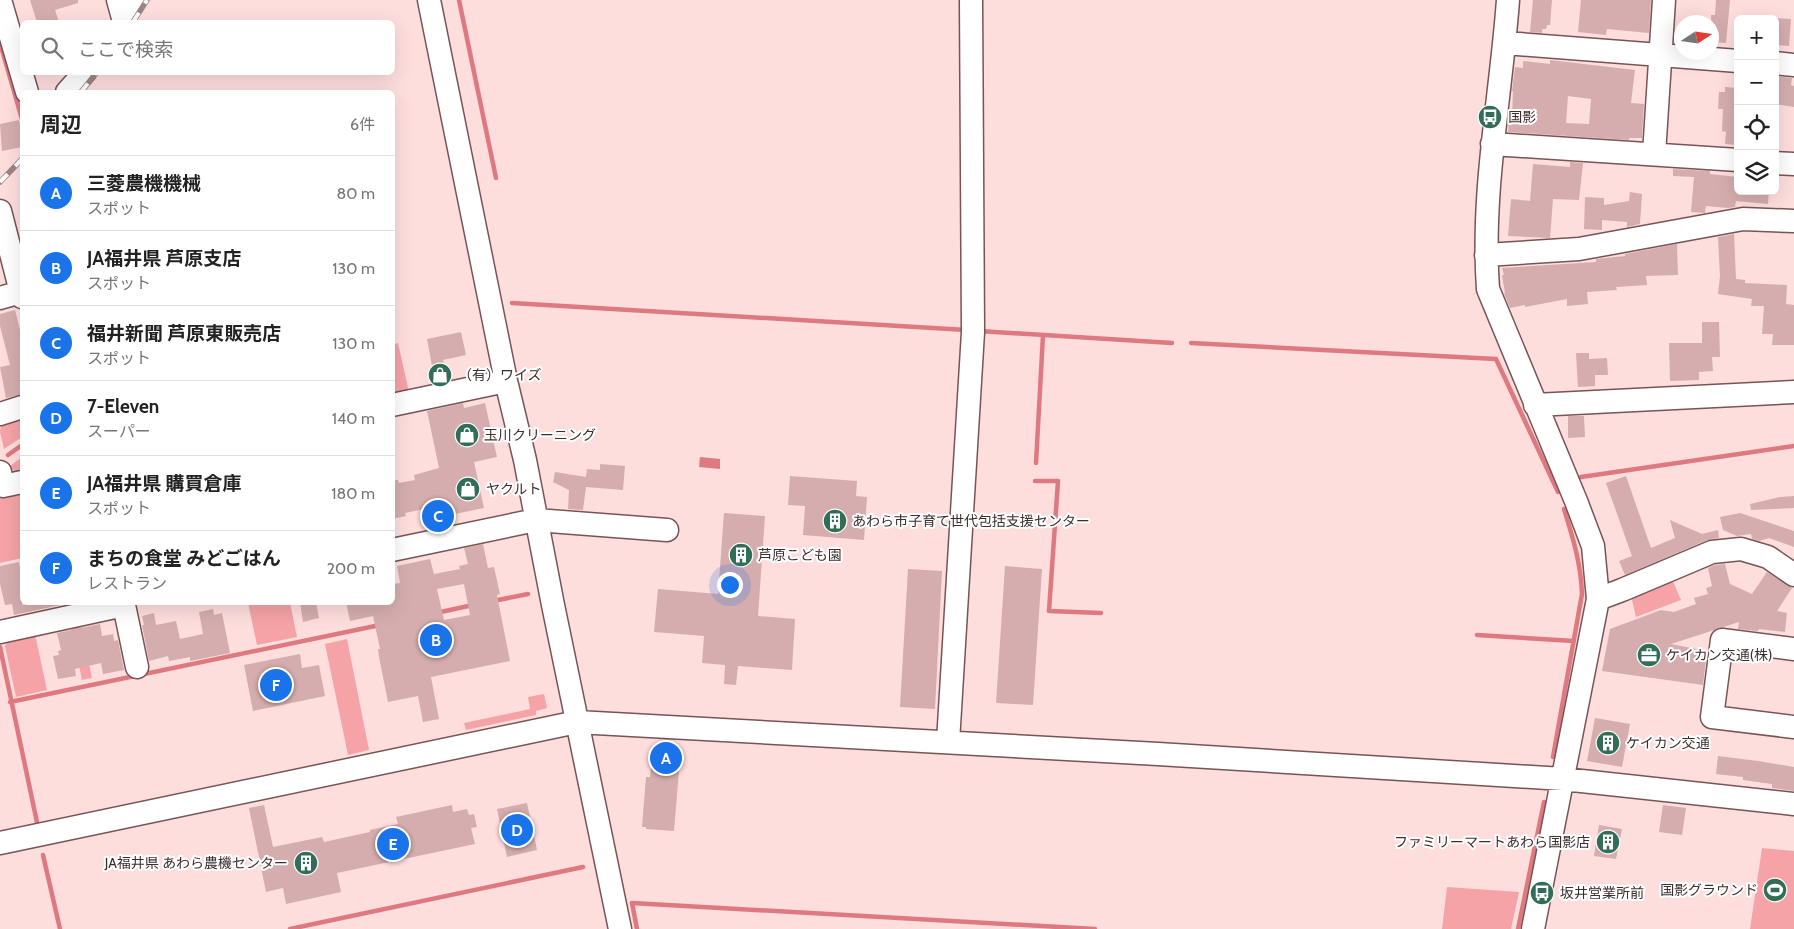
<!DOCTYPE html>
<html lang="ja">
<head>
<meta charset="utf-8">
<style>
  :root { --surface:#fff; --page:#f2f2f2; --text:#222; --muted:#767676; --line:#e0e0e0; --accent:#1a73e8 }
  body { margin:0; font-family:Cabin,"Noto Sans JP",sans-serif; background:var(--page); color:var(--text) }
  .controls { position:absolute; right:15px; top:15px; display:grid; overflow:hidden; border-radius:8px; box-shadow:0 5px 20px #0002 }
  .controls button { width:45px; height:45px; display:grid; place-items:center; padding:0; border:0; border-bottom:1px solid var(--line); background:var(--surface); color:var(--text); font:25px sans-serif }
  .compass { position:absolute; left:1674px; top:15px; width:45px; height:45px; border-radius:50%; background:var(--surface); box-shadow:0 5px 20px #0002; rotate:78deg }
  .you { position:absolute; left:729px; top:584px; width:18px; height:18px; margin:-12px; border:4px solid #fff; border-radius:50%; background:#1a73e8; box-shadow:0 0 0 8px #1a73e833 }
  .badge { display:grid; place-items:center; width:32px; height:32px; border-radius:50%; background:var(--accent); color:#fff; font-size:16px; font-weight:700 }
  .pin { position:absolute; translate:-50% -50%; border:2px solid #fff; box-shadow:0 1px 5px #0006 }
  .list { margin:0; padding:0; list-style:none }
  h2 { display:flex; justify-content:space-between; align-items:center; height:65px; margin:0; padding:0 20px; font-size:21px }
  h2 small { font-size:16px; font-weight:400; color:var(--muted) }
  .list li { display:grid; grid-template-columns:32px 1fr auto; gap:15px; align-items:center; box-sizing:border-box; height:75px; padding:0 20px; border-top:1px solid var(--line) }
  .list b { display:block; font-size:19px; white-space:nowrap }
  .list p { margin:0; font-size:16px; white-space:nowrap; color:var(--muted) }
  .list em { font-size:16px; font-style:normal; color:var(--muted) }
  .icon { flex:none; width:28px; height:28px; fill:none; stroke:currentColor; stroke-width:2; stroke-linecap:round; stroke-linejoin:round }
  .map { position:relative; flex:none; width:1794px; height:929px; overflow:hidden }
  .search { position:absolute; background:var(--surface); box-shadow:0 5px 20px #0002; left:20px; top:20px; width:375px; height:55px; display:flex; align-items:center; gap:12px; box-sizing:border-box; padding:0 18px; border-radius:8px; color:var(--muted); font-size:19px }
  .panel { position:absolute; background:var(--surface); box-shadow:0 5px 20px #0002; left:20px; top:90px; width:375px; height:515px; border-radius:8px }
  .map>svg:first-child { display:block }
  .green { fill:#f5a3a6 }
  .water { fill:#de797f }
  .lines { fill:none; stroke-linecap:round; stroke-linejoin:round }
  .stream { stroke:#de797f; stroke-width:4.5 }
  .building { fill:#d5adae; fill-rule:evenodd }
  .minor-casing { stroke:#775455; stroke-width:25 }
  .minor { stroke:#fff; stroke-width:22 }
  .rail-casing { stroke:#9d8484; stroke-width:5.5 }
  .rail { stroke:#fff; stroke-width:4; stroke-dasharray:11; stroke-linecap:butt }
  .labels { text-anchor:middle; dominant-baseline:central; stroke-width:4; stroke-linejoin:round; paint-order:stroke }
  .poi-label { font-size:14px; fill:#3d2d2d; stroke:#fff; text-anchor:start }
</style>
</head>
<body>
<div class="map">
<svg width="1794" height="929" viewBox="0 0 1794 929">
  <rect width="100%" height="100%" fill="#fedddd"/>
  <path class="green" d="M398,343L409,392L392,396V345Z
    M22,418V437L4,449L0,432L1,424Z
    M22,457V473L18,474L9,467Z
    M22,494V558L0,563V499Z
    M1671,577L1681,600L1636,617L1631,596Z
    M248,603H290L297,637L257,645Z
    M81,624L92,678L82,680L71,627Z
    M35,634L47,690L16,697L5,646L9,640Z
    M347,639L369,750L348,755L325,644Z
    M544,694L547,708L536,711V715L466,730L464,723L530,709L528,697Z
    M1762,848L1794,851V929H1750Z
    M1447,887L1519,892L1511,929H1442Z"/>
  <path class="water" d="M700,457L720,459V469L699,467Z"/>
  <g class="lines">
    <path class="stream" d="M459,0L496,178
      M0,43L22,119
      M512,303L966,330
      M979,331L1172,343
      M1191,343L1496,359L1558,492
      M8,455L22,445
      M1036,463L1043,335
      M1581,477L1794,446
      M1035,481H1058L1049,611L1101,613
      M493,601L528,594
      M436,613L473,605
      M1477,635L1574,641
      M0,647L38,827
      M10,702L380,625
      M1553,757L1582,594C1581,564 1573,538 1564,509
      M43,855L60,929
      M290,929L583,867
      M637,929L632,903L1095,929
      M1518,929L1544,802"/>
  </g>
  <path class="building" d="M30,0H78V3L55,10L59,22H37Z
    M1533,0H1552L1550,25H1547L1546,29H1542V33L1530,32Z
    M1581,0H1651L1649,33L1607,29L1606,35L1578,32Z
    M1716,0H1730L1726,43L1712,42L1711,15H1715Z
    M1775,18L1791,19L1789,46L1775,45Z
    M1550,60L1635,70L1631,103L1644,104L1642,138H1629V140L1508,132L1509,116H1512L1513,91H1512L1515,67L1523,68V61L1550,64ZM1568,96L1591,99L1589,124L1566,123Z
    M1775,76L1792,78L1791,85L1794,86V107L1775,104Z
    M1725,87L1738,88V145L1725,144L1726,132L1722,131L1723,109H1718L1719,92H1725Z
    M19,120L22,135V147L2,151L0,124Z
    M1570,162L1583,163L1579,200L1553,199L1550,238L1508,236L1511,199L1530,201L1533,164L1570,167Z
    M1673,169L1710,171V174L1738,177V191H1769L1768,204L1736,201L1735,207L1728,208L1706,206L1705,213L1691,212L1694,177L1673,176Z
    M1630,192L1642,194L1640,224L1627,227V222L1602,220V230L1584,229L1585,197L1604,198V205L1629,201Z
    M1734,234L1736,279L1745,280V283L1787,285L1786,304L1794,305V345H1772L1773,334H1762L1764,306H1751L1752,299L1718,294L1720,276L1718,237Z
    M1677,244L1678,275L1646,276L1647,285L1616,287L1617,290L1587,292L1588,304L1567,306V299L1525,307V305L1510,308L1504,293H1505L1502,275H1504L1502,268L1596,262V259L1625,256V254Z
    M15,310L22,338V394L6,398L0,367L10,365L0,326V314Z
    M1702,322H1719L1720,357H1712L1713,371L1699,372V380L1670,381L1669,343H1702Z
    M461,332L466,355L443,360L447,380L435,382L427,339Z
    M1576,353H1589V359L1607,358L1608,375H1595V386L1578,387Z
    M463,403L464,408L485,403L497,457L474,462L484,508L445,516L446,522L432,525L429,508L405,513L406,516L392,519V480H398L399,483L415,480L414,475L439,468L427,411Z
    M1568,416H1584L1585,437L1568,438Z
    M600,464L625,466L623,490L586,487L583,510L568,509L569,490L553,482L555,472L586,477L587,469L600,470Z
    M790,476L857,481L856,496L867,497L864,540L803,535L805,506L788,505Z
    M1626,476L1651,548L1675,538L1670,520L1702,534L1718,530L1719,538L1707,540L1625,575L1619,561L1632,556L1606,483Z
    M1794,496V508L1751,510L1750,504L1780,497Z
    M724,513L765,516L758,616L795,619L792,670L738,666L736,685L724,684L725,665L702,663L704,636L654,632L658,589L718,594Z
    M1740,513L1794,531V547L1769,538L1759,541L1752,539L1751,534L1737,536L1723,530L1720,517Z
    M483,544L488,568L494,567L500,594L497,595L510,661L431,677L439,719L423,722L418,696L388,702L379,657L378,649H380L373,616L350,621L346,602H392V584L400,583L397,566L430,559L434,574L460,569L459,566L468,564L464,548ZM464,584L470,615L444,620L437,589Z
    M19,562L22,580V605L35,602H74L14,615L12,604L5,605L0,584V566Z
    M1725,564L1730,584L1752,594L1767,572L1792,588L1777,611L1787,613L1785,632L1759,629L1758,631L1738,629L1739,622L1671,644L1707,651L1703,685L1602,671L1610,629L1661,610L1674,612L1696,604L1694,598L1708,594L1706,588L1712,586L1708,568L1715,565Z
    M1005,566L1042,569L1033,705L996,703Z
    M908,569L942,571L935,709L900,707Z
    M300,602H316L319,618L303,622Z
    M213,609L214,615L222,613L230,653L190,661V657L169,661L168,656L149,661L142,625H144L142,616L154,613L156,625L176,621L180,639L203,634L199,612Z
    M100,624L102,636L113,634L114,641L118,640L124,670L103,674L101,663L75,669L76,676L58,679L53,656L59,655L58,651L61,650L57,633Z
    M300,654L302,668L319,665L325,696L253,711L244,665Z
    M1595,718L1630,724L1622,767L1587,761Z
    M653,746L681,748L674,831L646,829V827H642L646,777H650Z
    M1718,756L1758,761L1794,767V791L1772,788V784L1743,780V777L1716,774Z
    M527,803L537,850L507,857L497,809Z
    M264,805L273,847L322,837L324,842L370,832V830L398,824L396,817L452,805L453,812L467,809L469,815L474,814L477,827L471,828L475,844L337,873L341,892L286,904L283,888L266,892L249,808Z
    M1663,805L1686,808L1682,835L1659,832Z
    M1599,825L1622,829L1616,859L1594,856Z"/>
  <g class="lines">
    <g class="minor-casing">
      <path id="minor" d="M0,0L27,92
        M118,0L123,18L133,0
        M429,0L506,381L525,460L553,605L620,929
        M1508,0C1501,96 1481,192 1488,289L1576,501L1593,546L1598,599L1533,929
        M1505,43L1738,61
        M1775,63L1794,65
        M67,92L85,72
        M1492,144L1738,160
        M1654,154L1664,0
        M1775,163L1794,164
        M0,211L21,292
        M1486,255L1579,249L1743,219L1794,221
        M0,298L21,292L22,297
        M392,405L506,381
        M1535,405L1794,392
        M0,414L22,407
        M0,472L3,486L22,482
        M392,550L536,520L667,530
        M1598,599L1622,590L1712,552L1741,549L1768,557L1794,575
        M0,632L124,605L137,667
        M1794,649L1722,640L1712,717L1794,727
        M948,742L973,332L971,0
        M0,843L577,722L1158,754L1563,779L1794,804"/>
    </g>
    <use href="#minor" class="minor"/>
    <g class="rail-casing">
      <path id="rail" d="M133,22L147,0
        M81,92L97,72
        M0,182L22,159"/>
    </g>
    <use href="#rail" class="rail"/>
  </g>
  <defs>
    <g id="bus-disc" transform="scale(1.25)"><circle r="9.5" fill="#316d57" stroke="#fff"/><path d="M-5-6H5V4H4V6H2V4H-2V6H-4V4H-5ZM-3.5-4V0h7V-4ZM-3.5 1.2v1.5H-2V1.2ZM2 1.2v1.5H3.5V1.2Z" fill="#fff"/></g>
    <g id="shop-disc" transform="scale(1.25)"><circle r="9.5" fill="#316d57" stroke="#fff"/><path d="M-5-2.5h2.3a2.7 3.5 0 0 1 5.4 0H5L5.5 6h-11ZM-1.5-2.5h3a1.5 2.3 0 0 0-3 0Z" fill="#fff"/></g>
    <g id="building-disc" transform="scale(1.25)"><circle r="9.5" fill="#316d57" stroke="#fff"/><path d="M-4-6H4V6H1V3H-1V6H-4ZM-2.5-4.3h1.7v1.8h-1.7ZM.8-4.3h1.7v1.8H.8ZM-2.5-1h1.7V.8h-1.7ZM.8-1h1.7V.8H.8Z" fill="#fff"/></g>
    <g id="office-disc" transform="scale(1.25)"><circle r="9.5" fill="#316d57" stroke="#fff"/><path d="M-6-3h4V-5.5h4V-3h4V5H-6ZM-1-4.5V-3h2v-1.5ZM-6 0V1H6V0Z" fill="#fff"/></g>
    <g id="stadium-disc" transform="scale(1.25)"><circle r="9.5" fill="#316d57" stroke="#fff"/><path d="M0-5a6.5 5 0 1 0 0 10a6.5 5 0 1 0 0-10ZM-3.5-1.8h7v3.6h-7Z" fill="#fff"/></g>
  </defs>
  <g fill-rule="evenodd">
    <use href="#bus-disc" x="1490" y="117"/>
    <use href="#shop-disc" x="440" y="375"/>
    <use href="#shop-disc" x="467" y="435"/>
    <use href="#shop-disc" x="468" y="489"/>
    <use href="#building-disc" x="835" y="521"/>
    <use href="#building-disc" x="741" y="555"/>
    <use href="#office-disc" x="1649" y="655"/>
    <use href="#building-disc" x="1608" y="743"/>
    <use href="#building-disc" x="1608" y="842"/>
    <use href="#building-disc" x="306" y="863"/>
    <use href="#stadium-disc" x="1775" y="890"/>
    <use href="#bus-disc" x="1542" y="893"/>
  </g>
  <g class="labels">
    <g class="poi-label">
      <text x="1508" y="117">国影</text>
      <text x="458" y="375">（有）ワイズ</text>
      <text x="484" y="435">玉川クリーニング</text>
      <text x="486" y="489">ヤクルト</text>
      <text x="852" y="521">あわら市子育て世代包括支援センター</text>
      <text x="758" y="555">芦原こども園</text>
      <text x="1666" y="655">ケイカン交通(株)</text>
      <text x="1626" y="743">ケイカン交通</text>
      <text x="1590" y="842" text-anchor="end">ファミリーマートあわら国影店</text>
      <text x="288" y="863" text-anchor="end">JA福井県 あわら農機センター</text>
      <text x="1758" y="890" text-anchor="end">国影グラウンド</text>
      <text x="1560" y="893">坂井営業所前</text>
    </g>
  </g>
</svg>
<div class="controls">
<button>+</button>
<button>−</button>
<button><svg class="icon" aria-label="locate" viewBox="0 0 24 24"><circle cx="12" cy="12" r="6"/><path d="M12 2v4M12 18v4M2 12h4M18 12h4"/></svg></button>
<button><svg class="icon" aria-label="layers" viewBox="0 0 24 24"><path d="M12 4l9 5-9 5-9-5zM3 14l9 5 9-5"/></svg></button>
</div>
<svg class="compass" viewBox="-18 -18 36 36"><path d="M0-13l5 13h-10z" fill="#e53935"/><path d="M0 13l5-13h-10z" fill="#767676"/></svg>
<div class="you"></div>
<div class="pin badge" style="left:666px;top:758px">A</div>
<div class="pin badge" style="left:436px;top:640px">B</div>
<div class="pin badge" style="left:438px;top:516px">C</div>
<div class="pin badge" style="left:517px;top:830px">D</div>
<div class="pin badge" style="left:393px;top:844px">E</div>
<div class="pin badge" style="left:276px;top:685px">F</div>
<div class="search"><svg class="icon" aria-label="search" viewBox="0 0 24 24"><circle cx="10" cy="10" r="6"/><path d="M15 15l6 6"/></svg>ここで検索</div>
<section class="panel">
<h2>周辺<small>6件</small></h2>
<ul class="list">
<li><span class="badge">A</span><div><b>三菱農機機械</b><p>スポット</p></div><em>80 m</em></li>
<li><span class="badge">B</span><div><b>JA福井県 芦原支店</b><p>スポット</p></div><em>130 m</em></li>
<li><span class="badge">C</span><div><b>福井新聞 芦原東販売店</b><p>スポット</p></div><em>130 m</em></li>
<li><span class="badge">D</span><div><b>7-Eleven</b><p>スーパー</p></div><em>140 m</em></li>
<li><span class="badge">E</span><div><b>JA福井県 購買倉庫</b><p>スポット</p></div><em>180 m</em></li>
<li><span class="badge">F</span><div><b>まちの食堂 みどごはん</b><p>レストラン</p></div><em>200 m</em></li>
</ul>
</section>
</div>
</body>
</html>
